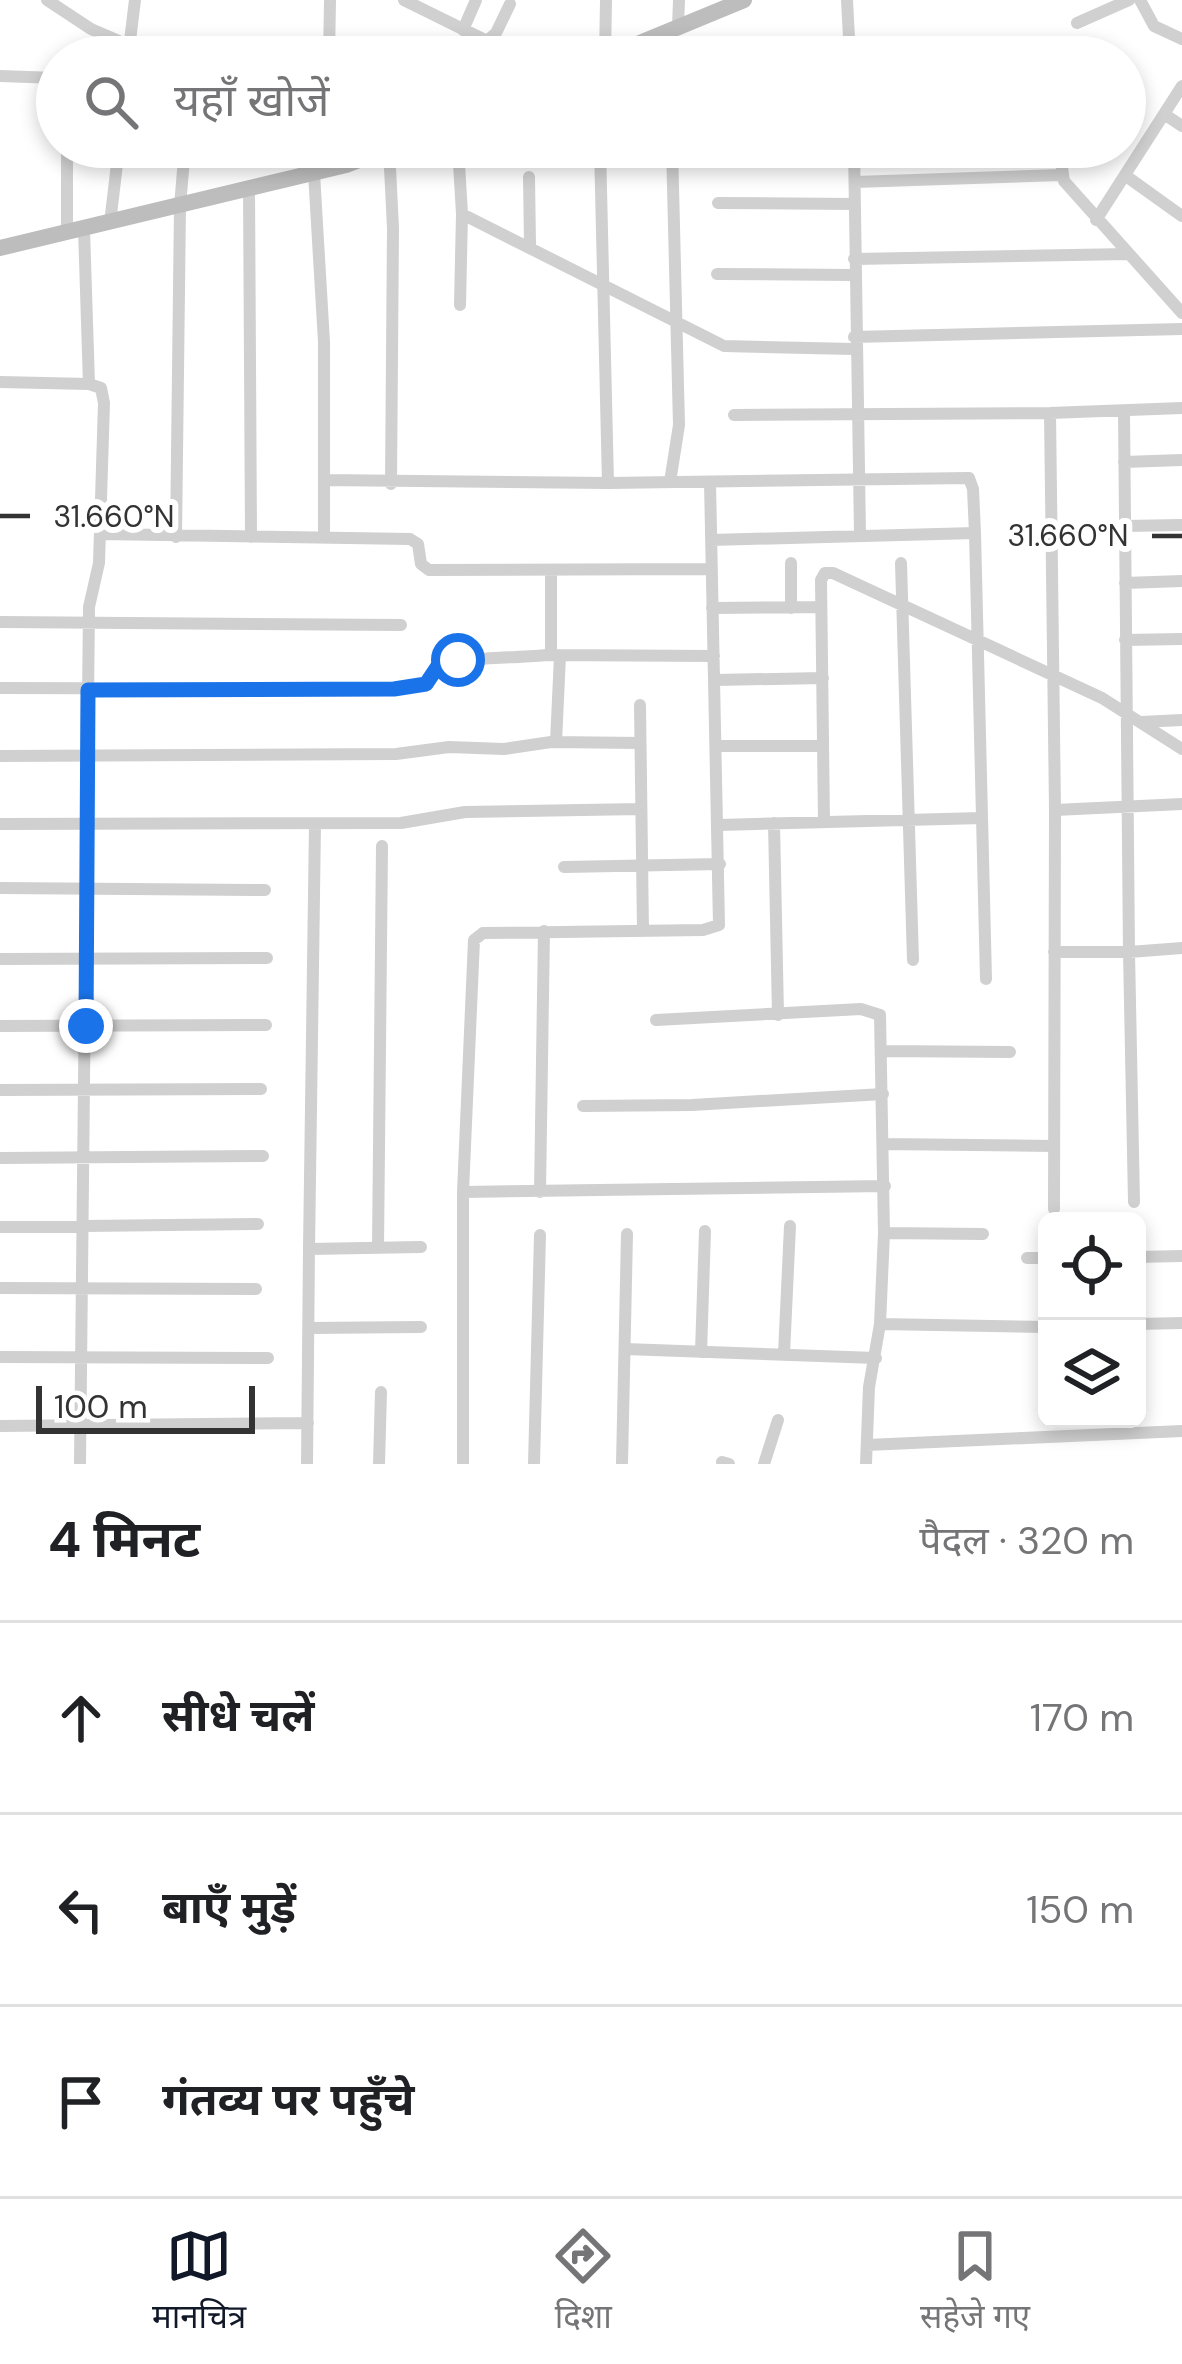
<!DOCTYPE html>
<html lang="hi">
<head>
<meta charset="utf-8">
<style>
  :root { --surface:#fff; --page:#f2f2f2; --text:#202124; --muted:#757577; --line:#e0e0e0; --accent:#111827 }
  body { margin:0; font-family:"DM Sans","Noto Sans Devanagari",sans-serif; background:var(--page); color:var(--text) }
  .controls { position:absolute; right:36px; bottom:36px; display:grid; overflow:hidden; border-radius:18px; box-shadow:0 6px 18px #0003 }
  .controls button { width:108px; height:108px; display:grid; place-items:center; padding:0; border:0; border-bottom:3px solid var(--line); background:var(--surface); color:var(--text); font:60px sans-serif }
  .scale { position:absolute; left:36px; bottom:30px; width:219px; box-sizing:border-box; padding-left:12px; border:6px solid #333; border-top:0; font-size:33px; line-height:42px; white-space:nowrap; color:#333; -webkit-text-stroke:9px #fff; paint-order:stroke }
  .stop { position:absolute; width:36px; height:36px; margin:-27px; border:9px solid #1a73e8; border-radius:50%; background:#fff }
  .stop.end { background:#1a73e8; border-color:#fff; box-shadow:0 3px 12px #0008 }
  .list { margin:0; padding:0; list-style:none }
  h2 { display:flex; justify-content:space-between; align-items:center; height:156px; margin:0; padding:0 48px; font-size:51px }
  h2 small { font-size:39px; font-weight:400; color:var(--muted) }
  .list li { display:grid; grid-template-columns:78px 1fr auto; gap:36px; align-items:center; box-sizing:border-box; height:192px; padding:0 48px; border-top:3px solid var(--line) }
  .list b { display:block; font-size:45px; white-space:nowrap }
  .list em { font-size:39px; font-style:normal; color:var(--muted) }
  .icon { flex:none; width:66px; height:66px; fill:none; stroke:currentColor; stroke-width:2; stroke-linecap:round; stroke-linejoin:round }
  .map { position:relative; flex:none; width:1182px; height:1464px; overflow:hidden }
  .search { position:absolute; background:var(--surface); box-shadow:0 6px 18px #0003; left:36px; right:36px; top:36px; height:132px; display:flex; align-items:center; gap:30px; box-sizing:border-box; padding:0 42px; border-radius:66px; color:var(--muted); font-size:45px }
  .sheet { height:732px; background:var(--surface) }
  nav { display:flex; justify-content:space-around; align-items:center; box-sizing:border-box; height:168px; border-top:3px solid var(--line); background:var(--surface); font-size:33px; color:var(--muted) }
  nav a { display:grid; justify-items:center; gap:6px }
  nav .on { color:var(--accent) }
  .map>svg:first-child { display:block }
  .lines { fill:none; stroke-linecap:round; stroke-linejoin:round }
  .street { stroke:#d0d0d0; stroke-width:12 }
  .secondary { stroke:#bdbdbd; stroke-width:16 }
  .route { stroke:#1a73e8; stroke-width:15 }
  .ticks { fill:none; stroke:#333; stroke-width:4.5 }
  .ticks-label { font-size:30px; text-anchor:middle; fill:#333; stroke:#fff; stroke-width:12; stroke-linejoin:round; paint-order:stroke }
</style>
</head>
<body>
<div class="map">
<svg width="1182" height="1464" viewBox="0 0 1182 1464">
  <rect width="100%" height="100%" fill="#fff"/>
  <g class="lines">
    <path class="street" d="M47,0L91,29L156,57
      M404,0L487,41L496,33L510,4
      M847,0L850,57
      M1140,0L1154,26L1182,39
      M1077,23L1129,0
      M678,27L679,0
      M463,30L476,0
      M669,31L670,57
      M1054,43V57
      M1113,53V57
      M128,57L135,0
      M181,57H252
      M329,57L330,0
      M605,57L606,0
      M734,57L850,56
      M0,76L57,78
      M1164,114L1182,126
      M334,147L346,165
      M458,147L462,214L460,305
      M600,147L608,483
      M854,147L860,535
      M1059,147L1064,181L1182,313
      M389,148L393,228L391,484
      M314,173L324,342V538
      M1126,176L1182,216
      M529,177L530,245
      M855,182L1061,175
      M249,189L251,537
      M718,203L855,204
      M462,214L724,346L854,349
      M1096,220L1182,86
      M110,223L119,147
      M67,232V147
      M854,259L1128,254
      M717,274L854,275
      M854,337L1182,329
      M0,382L89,384
      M1050,413L1055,810L1054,1209
      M734,415L1050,413L1182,408
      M1124,462L1182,460
      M324,480L608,483L969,478L973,489L975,533L986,979
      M670,482L679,425L672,147
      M1124,526L1182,525
      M101,534L410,539L418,544L421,564L429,570L711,569
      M176,537L180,206L185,147
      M711,540L975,533
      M791,563V608
      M901,563L913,960
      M1125,583L1182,581
      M712,608L821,607
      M0,622L401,625
      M1125,640L1182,639
      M551,655V571
      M715,680L823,678
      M0,688L394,689L426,684C430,679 432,672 437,667C446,657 526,658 546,655L714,656
      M640,705L643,931
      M1141,722L1182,720
      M556,742L560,656
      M717,746H823
      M0,756L396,754L449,747L504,749L551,742L640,743
      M1055,810L1182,804
      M824,822L821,580L825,573H833L1102,698L1182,749
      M774,823L778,1015
      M0,824L401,823L465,812L641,809
      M719,825L982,818
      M564,867L720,864
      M0,888L265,890
      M1054,952H1129L1124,411
      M0,959L267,958
      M656,1020L861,1009L880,1015L884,1233L880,1324L869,1387L866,1464
      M0,1026L266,1025
      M883,1051L1010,1052
      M0,1090L261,1089
      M583,1106L692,1105L883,1094
      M884,1144L1054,1146
      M0,1158L263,1156
      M463,1192L885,1186
      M540,1192L544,931
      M1134,1202L1129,952L1182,948
      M0,1227L258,1224
      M884,1233L983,1234
      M378,1248L382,846
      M309,1249L315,824
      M1137,1257L1182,1256
      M1027,1258H1047
      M0,1288L256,1289
      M880,1324L1047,1327
      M1137,1324L1182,1323
      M309,1328L421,1327
      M625,1349L876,1358
      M701,1352L705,1231
      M784,1354L790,1226
      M0,1357L268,1358
      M0,1426L308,1423
      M867,1445L1182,1431
      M722,1462L729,1464
      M80,1464L89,607L99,563L104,403L101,388L89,384L84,229
      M307,1464L309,1249L421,1247
      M379,1464L381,1392
      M463,1464V1192L474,940L483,933L703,930L719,925L710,482
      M534,1464L540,1235
      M622,1464L627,1234
      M764,1464L778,1420"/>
    <path class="secondary" d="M606,57L744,0
      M0,248L346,165L392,147"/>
  </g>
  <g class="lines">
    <path class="route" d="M86,1026L88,690L394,689L426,684L438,666L458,660"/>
  </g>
  <path class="ticks" d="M0,516H30M1152,536H1182"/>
  <g class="ticks-label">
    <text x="114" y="527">31.660°N</text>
    <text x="1068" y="546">31.660°N</text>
  </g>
</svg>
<div class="controls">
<button><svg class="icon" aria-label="locate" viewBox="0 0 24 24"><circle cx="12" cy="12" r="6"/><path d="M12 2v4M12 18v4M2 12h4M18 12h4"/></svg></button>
<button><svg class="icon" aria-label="layers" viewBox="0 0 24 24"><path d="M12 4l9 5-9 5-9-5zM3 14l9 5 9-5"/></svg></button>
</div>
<div class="scale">100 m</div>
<div class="stop" style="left:458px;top:660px"></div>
<div class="stop end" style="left:86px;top:1026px"></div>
<div class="search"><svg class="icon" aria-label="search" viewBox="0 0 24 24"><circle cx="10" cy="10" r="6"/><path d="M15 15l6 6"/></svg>यहाँ खोजें</div>
</div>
<section class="sheet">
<h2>4 मिनट<small>पैदल · 320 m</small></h2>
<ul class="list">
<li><svg class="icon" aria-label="ahead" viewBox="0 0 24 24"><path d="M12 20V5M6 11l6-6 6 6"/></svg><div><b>सीधे चलें</b></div><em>170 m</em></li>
<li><svg class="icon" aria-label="left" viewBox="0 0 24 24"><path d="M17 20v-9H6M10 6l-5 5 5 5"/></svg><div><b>बाएँ मुड़ें</b></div><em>150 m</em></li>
<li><svg class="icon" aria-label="arrive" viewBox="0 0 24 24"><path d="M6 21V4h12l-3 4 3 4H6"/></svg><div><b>गंतव्य पर पहुँचे</b></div></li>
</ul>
</section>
<nav>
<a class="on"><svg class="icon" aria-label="map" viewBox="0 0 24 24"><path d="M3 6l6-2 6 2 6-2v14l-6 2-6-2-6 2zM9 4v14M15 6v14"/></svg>मानचित्र</a>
<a><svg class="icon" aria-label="directions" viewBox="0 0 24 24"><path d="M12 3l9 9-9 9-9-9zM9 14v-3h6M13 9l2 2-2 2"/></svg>दिशा</a>
<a><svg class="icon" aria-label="saved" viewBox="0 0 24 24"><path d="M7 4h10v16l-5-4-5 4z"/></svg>सहेजे गए</a>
</nav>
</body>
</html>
